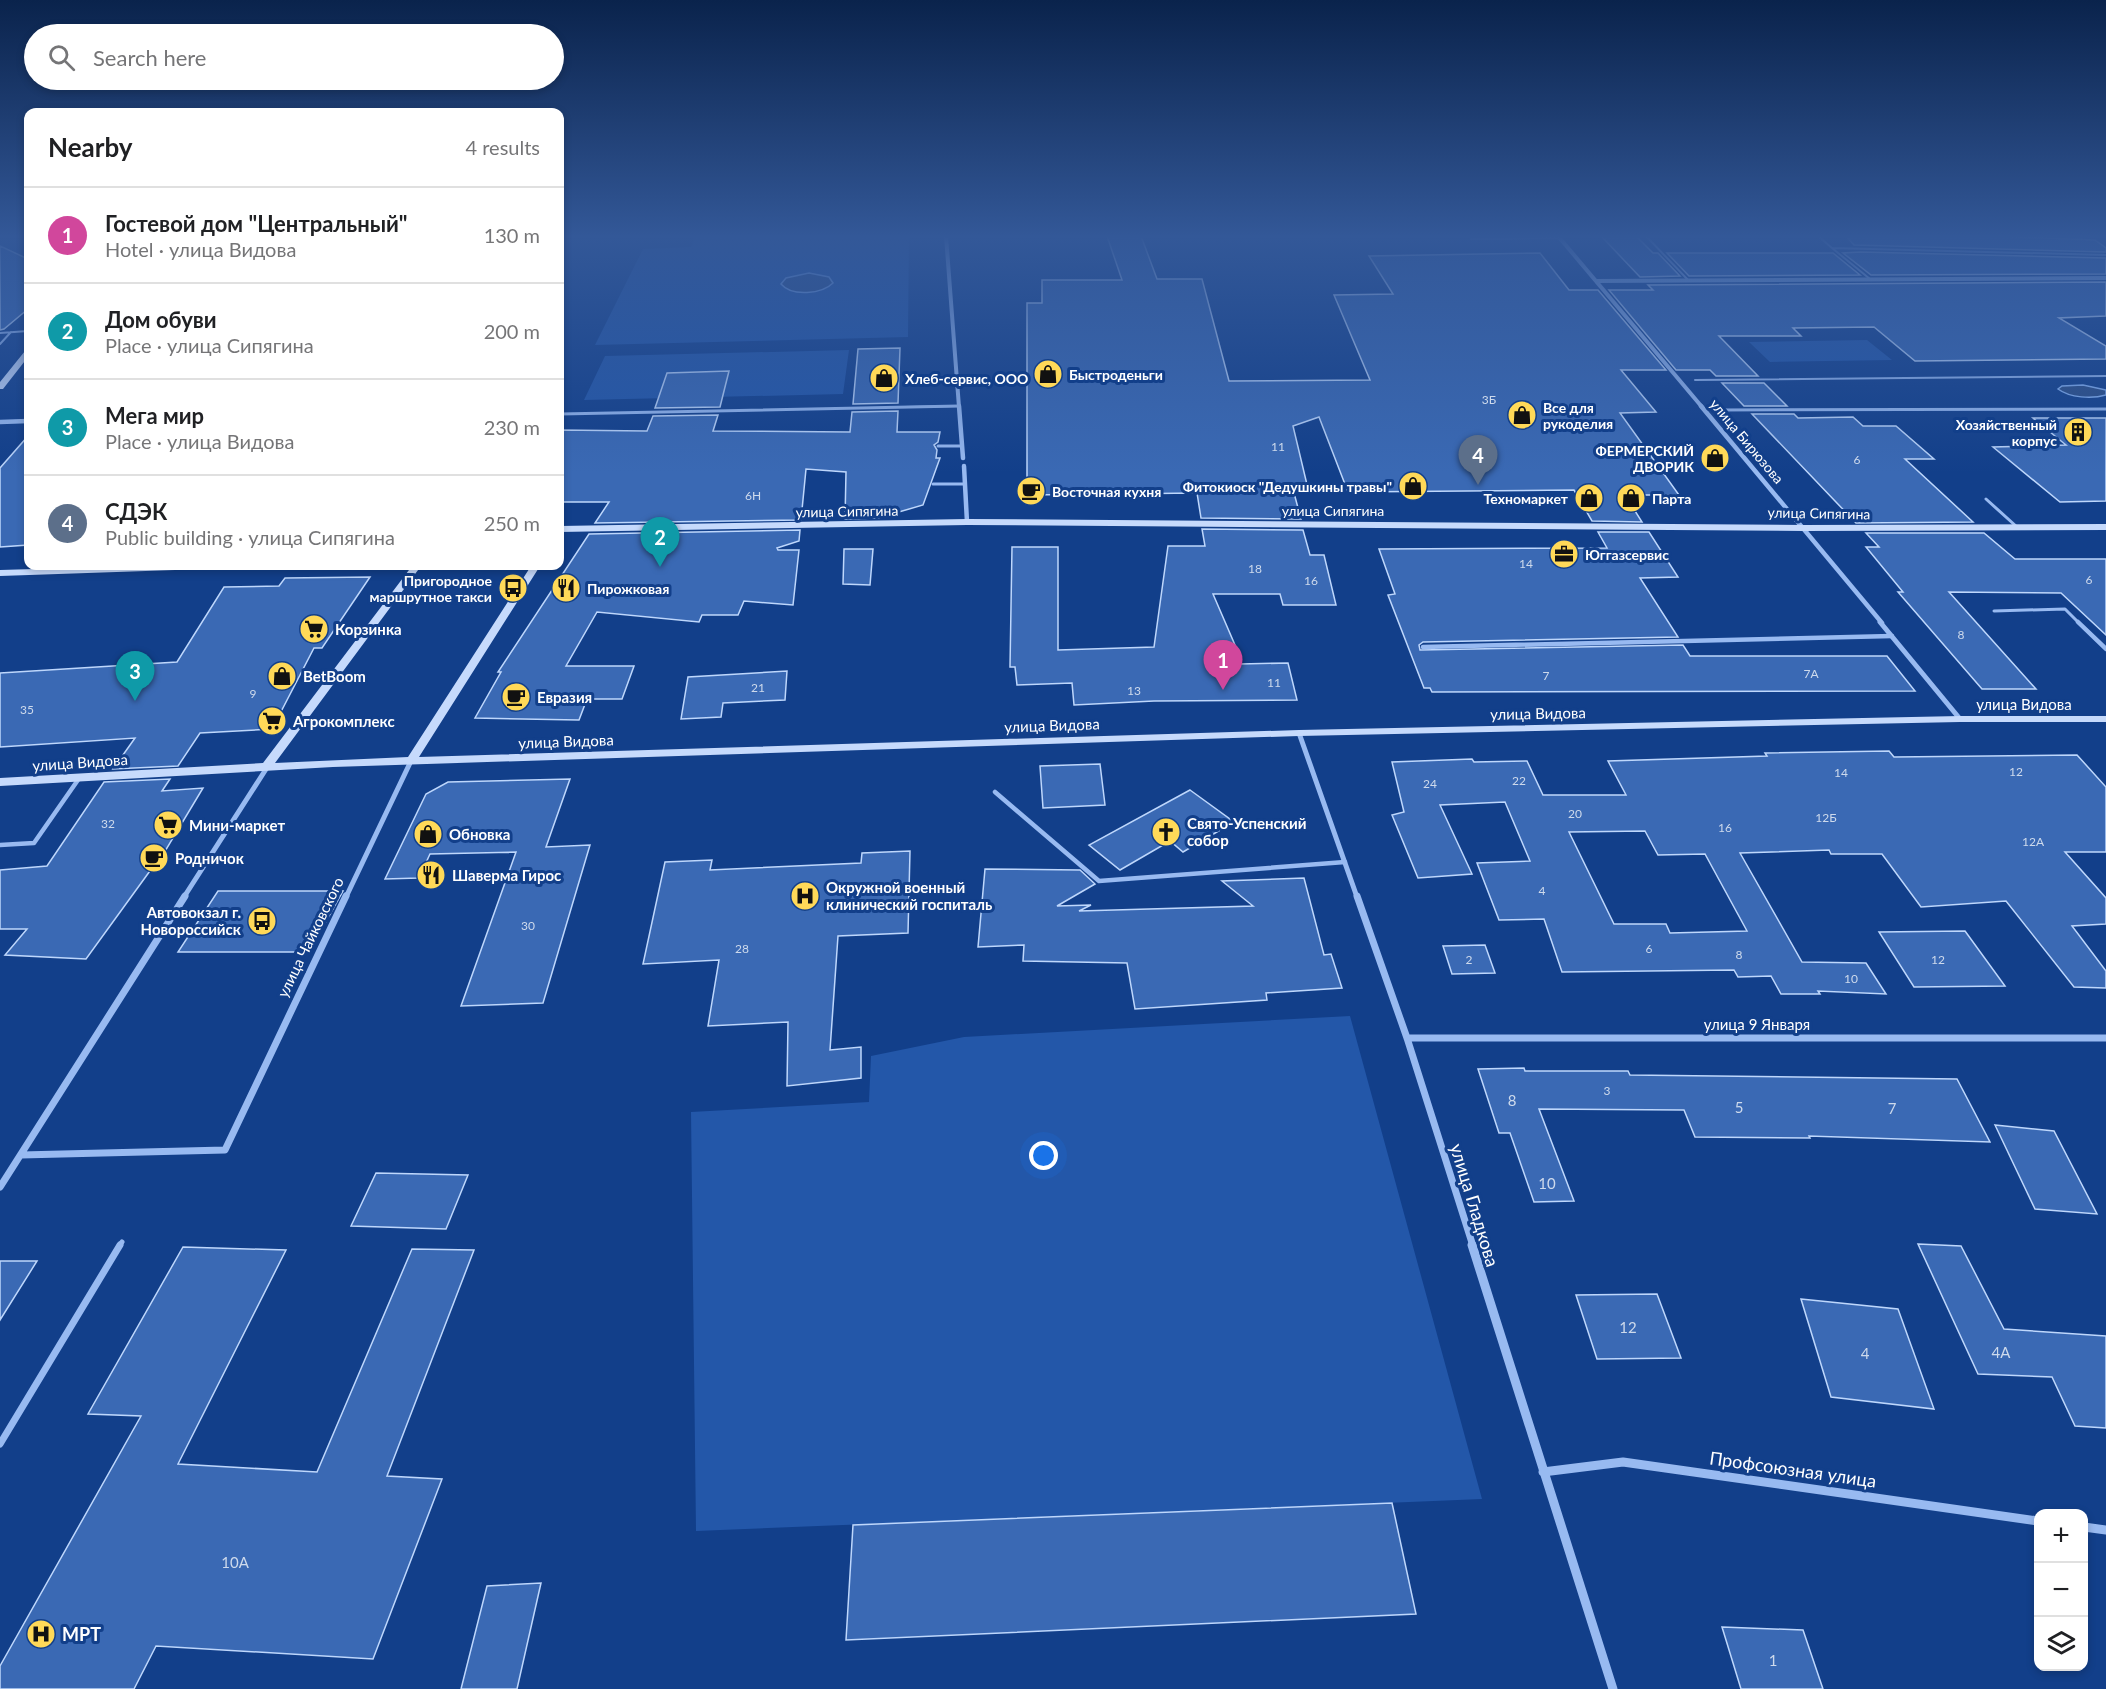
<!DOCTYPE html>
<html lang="en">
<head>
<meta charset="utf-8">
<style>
  :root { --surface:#fff; --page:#f6f6f6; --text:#202124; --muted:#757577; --line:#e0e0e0; --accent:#7c3aed }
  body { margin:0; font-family:Lato,sans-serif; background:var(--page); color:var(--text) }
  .controls { position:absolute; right:18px; bottom:18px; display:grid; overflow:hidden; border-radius:12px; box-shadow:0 3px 9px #0003 }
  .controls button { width:54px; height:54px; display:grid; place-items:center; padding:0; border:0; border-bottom:2px solid var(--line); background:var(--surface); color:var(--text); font:30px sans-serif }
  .you { position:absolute; left:1044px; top:1156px; width:21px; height:21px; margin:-15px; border:4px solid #fff; border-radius:50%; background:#1a73e8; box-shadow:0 0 0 9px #1a73e833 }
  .badge { display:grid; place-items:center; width:39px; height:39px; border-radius:50%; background:var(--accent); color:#fff; font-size:20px; font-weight:700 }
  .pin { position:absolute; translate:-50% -50px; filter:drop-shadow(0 2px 3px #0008) }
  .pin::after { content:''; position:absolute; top:32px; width:21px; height:18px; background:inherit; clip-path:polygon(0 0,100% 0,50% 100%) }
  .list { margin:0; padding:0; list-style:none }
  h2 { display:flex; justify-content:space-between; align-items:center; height:78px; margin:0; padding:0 24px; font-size:26px }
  h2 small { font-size:20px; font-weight:400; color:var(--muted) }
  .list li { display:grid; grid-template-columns:39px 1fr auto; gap:18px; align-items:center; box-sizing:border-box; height:96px; padding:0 24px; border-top:2px solid var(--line) }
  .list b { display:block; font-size:22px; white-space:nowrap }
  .list p { margin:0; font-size:20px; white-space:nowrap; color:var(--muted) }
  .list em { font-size:20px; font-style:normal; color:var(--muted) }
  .icon { flex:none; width:33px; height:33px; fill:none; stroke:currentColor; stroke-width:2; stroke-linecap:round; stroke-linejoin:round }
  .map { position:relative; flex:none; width:2106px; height:1689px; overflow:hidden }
  .search { position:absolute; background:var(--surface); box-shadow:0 3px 9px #0003; left:24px; top:24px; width:540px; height:66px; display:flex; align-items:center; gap:15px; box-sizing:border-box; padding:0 21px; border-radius:33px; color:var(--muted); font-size:22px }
  .panel { position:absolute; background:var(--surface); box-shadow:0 3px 9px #0003; left:24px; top:108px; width:540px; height:462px; border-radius:12px }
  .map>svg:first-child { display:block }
  .green { fill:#2357a9 }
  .water { fill:#2c4e86; stroke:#89b4f4; stroke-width:1.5 }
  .building { fill:#3a69b4; stroke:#bed7fc; stroke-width:1.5; fill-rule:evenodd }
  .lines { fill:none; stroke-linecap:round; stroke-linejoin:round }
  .lane-far4 { stroke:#98baf1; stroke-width:2 }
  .lane-far3 { stroke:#98baf1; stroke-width:3 }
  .lane-far2 { stroke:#98baf1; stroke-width:4.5 }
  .lane-far1 { stroke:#98baf1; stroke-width:5 }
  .lane { stroke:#98baf1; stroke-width:7 }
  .street-far4 { stroke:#98baf1; stroke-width:4 }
  .street-far3 { stroke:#98baf1; stroke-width:4.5 }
  .street-far2 { stroke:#98baf1; stroke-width:5 }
  .street-far1 { stroke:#98baf1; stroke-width:7 }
  .street { stroke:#98baf1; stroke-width:9 }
  .secondary { fill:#c6dafc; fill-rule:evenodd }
  .labels { text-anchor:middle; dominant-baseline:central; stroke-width:6; stroke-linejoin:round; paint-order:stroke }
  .number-label { font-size:12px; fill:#cedaec }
  .far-poi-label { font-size:14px; font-weight:bold; fill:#fff; stroke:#123f8a; text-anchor:start }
  .far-street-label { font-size:14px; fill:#fff; stroke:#123f8a }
  .poi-label { font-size:15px; font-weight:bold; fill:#fff; stroke:#123f8a; text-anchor:start }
  .street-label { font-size:15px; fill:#fff; stroke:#123f8a }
  .near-number-label { font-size:15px; fill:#cedaec }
  .near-street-label { font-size:18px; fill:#fff; stroke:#123f8a }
  .near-poi-label { font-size:18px; font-weight:bold; fill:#fff; stroke:#123f8a; text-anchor:start }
</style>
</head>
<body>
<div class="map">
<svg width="2106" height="1689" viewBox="0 0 2106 1689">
  <rect width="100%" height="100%" fill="#123f8a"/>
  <path class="green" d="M695,236H909L908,337L595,345L643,249L691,247Z
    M1867,340L1892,360L1770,362L1749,342Z
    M849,350L843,394L584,400L605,356Z
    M1350,1016L1482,1499L696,1531L691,1112L869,1102L871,1056L964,1037Z"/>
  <path class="water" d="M809,273L829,277L833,283C822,294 792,297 781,284L786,278Z
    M2062,386L2083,385L2106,390V395C2092,399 2070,398 2058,389Z"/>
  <path class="building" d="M1107,236H1141L1157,279H1202L1229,381L1370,380L1334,295L1393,294L1369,256L1540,253L1569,290H1598L1666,370H1621L1656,412L1620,413L1679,495H1638L1643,503H1630L1642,522L1592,521L1574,490L1348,492L1319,417L1293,426L1309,493H1294L1301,519L1201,518L1197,493L1027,495V303H1042V280H1122Z
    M1601,236H1636L1653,253H1658L1680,276L1640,277Z
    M1846,236H1991L2095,240L2106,248V252L1854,245Z
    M0,246L28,259V309L4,329L0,330Z
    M1861,252L2106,258V274L1871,275L1843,253Z
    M1667,253H1833L1860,275L1689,276Z
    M2106,282V316L2059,318L2106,346V359L1915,361L1874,327L1793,328L1801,336H1719L1758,376H1716L1710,370H1676L1609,290H1653L1648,285Z
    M900,348L898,403L853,404L858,349Z
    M729,371L720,407L655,408L667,373Z
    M1722,383H1764L1787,406H1744Z
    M898,411L897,432H940L938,442L934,445L937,450L936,458H940L923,505L878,518L845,519L846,472L806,469L801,520L595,523L609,502H560V430L647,431L653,416L718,415L713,431L850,432L852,412Z
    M1752,414H1794L1798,418L1853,417L1863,426H1896L1934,459H1905L1973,522L1856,523Z
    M2033,418H2106V501L2060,502L1993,447L2066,445Z
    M28,436V545L0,547V468Z
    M1202,529L1303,530L1310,555H1324L1336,605H1283L1280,594H1213L1238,652L1240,664L1288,663L1297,700L1154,701L1074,705L1072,683L1017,685L1015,667H1010L1012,547H1058V650L1154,647L1168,546H1205Z
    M800,530L799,541L777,548L778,550H799L793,605L744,601L738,615H702L699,622L597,612L566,666H634L622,699H587L579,720L475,718L501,672H498L589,534Z
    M1598,532H1649L1678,577L1640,578L1678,637L1423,642L1419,645L1420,650L1683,645L1690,656H1887L1915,691L1432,692L1430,688H1424L1388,595L1395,594L1379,549L1607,548Z
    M1866,533H1984L2015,559H2106V635L2061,593L1949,592L2036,689H1982L1898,592H1903L1866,547H1879Z
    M844,549H873L870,585L843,584Z
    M370,577L322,648H314L272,729L200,733L178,766L113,769L135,738L0,747V673L177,662L224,587L279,586L285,578Z
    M787,671L785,700L723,703L721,717L681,719L688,677Z
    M1889,751L1894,757L2077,755L2106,787V852H2065L2106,898V924L2072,926L2106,971V988L2074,987L2006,901L1921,907L1882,854H1831L1829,850L1740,853L1802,962L1866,963L1886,994L1818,991L1820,994H1781L1771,976L1738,977L1734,970L1562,972L1544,919L1499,920L1477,863L1530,861L1505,802L1440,805L1472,874L1418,878L1392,815L1404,812L1392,762L1472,759L1474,762L1527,761L1543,795H1626L1608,761L1767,756L1765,753ZM1645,831L1658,855L1705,854L1747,931L1670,933L1666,924H1614L1569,832Z
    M1100,764L1105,805L1043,808L1040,766Z
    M170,779L162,791L203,788L158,863L155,864L86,959L5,955L27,929H0V870L47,866L104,782Z
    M570,779L546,847L590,845L543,1003L461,1006L516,852L430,854L419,878L385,879L426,794L448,782Z
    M1190,790L1234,822L1183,852L1170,841L1120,870L1089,845Z
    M910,851L908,933L838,936L830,1050L861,1047V1078L787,1086L788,1022L708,1026L719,960L643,964L665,862L712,860L710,870L861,863L862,853Z
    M985,869L1080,870L1095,884L1057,906L1091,905L1079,911L1253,906L1222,881L1304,878L1324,955L1331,954L1342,988L1266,993L1267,1000L1135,1009L1127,963L1023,961L1024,945L978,947Z
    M218,891H343L309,952H178Z
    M1965,931L2005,986L1914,987L1879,932Z
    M1485,945L1495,973L1452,974L1443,946Z
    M1524,1068L1525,1071H1628L1630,1075L1957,1079L1990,1142L1809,1136L1810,1138L1695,1137L1684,1110L1539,1109L1574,1201L1534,1202L1510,1133H1499L1478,1069Z
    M1995,1125L2054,1131L2097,1214L2035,1209Z
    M376,1173L468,1175L446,1229L351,1226Z
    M1918,1244L1961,1246L2004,1329L2106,1336V1428L2075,1426L2052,1377L1978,1374Z
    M183,1247L286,1250L178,1464L317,1472L412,1249L474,1250L387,1476L442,1479L373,1659L156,1646L134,1689H0V1666L141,1416L88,1414Z
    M0,1261H37L0,1320Z
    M1657,1294L1681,1358L1597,1359L1576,1295Z
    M1801,1299L1898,1309L1934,1409L1831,1397Z
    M1392,1503L1416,1614L846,1640L853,1525Z
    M541,1583L517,1689H461L487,1586Z
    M1722,1627L1803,1630L1823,1689H1741Z"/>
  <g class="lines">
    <path class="lane-far4" d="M1646,236L1689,281
      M1818,236L1832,248
      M1471,239L1560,238
      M1870,279L1832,248L2106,255
      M0,333L28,331
      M0,344L11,332
      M1695,380L2106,376
      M905,407L959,406"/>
    <path class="lane-far3" d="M1718,410L2106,409
      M560,414L959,406
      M938,446H962
      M933,484H964
      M1986,499L2017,527
      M1994,611L2065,609L2079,623"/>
    <path class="lane-far2" d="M2078,622L2106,649
      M1423,647L1892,636
      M995,792L1099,881L1345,862
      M0,845L34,843L80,777"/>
    <path class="lane-far1" d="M119,1246L122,1242"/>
    <path class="lane" d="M0,1444L120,1245"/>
    <path class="street-far4" d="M946,236L959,407
      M1558,236L1702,407
      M1596,281L2106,278"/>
    <path class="street-far3" d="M959,406L963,458
      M1701,406L1882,623
      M0,422L28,421
      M964,466L967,522"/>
    <path class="street-far2" d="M1880,622L1960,719
      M1299,733L1357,897
      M184,897L268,766
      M346,897L411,761"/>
    <path class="street-far1" d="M1357,896L1407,1038L1473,1246
      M1407,1038H2106
      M21,1155L225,1150L346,896
      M0,1187L185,896"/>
    <path class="street" d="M1472,1245L1613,1689
      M1543,1472L1623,1462L2038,1521
      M2084,1527L2106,1530"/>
    <path class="secondary" d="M25,351H28V357L3,389H0V382Z
      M967,519L1804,525L2106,524V530L1804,531L967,525L560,532V526Z
      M137,566H209L204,569L0,576V570Z
      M412,566H421L275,763L408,757L531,566H540L419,757L1299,730L1960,716H2106V722H1960L1299,736L333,767L0,786V778L263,763Z"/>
  </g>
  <linearGradient id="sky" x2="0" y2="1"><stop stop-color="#0a234c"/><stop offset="0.5" stop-color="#335898"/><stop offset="1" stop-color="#335898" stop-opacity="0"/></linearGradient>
  <rect width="2106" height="473" fill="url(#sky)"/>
  <defs>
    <g id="shop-disc" transform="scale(1.5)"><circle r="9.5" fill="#ffd958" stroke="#123f8a"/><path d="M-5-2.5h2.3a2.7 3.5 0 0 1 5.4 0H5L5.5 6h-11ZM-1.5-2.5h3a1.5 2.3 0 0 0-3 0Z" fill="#111"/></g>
    <g id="building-disc" transform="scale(1.5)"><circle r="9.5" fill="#ffd958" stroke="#123f8a"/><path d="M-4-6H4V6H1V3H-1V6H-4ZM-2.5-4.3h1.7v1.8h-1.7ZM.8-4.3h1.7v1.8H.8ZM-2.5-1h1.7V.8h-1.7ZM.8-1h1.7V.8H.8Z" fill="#111"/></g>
    <g id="cafe-disc" transform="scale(1.5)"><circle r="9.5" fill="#ffd958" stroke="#123f8a"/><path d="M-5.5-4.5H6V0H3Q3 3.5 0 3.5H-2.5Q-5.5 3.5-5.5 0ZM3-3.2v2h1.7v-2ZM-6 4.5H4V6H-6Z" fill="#111"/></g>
    <g id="office-disc" transform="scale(1.5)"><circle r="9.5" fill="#ffd958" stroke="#123f8a"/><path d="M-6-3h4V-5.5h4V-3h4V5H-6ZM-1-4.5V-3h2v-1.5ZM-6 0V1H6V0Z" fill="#111"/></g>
    <g id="bus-disc" transform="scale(1.5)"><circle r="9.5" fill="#ffd958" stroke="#123f8a"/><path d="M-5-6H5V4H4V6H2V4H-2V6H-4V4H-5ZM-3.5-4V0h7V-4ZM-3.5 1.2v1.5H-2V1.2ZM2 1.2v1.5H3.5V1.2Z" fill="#111"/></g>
    <g id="restaurant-disc" transform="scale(1.5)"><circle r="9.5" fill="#ffd958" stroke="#123f8a"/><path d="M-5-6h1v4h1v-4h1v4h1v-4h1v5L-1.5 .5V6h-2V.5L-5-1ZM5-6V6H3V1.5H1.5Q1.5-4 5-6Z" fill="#111"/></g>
    <g id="supermarket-disc" transform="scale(1.5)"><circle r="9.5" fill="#ffd958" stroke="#123f8a"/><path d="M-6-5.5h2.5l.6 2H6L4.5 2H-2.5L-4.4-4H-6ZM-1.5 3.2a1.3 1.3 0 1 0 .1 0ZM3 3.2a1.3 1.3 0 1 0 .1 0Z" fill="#111"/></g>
    <g id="church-disc" transform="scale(1.5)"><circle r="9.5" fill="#ffd958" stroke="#123f8a"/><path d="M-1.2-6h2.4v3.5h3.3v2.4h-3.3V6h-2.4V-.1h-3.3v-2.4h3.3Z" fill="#111"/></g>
    <g id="hospital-disc" transform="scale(1.5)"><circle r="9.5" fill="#ffd958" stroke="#123f8a"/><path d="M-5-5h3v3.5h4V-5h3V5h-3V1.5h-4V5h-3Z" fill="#111"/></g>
  </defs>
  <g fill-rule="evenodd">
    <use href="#shop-disc" x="1048" y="374"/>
    <use href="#shop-disc" x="884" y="378"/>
    <use href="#shop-disc" x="1522" y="415"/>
    <use href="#building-disc" x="2078" y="432"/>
    <use href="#shop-disc" x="1715" y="458"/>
    <use href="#shop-disc" x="1413" y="486"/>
    <use href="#cafe-disc" x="1031" y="491"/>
    <use href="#shop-disc" x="1589" y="498"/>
    <use href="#shop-disc" x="1631" y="498"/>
    <use href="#office-disc" x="1564" y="554"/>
    <use href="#bus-disc" x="513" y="588"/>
    <use href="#restaurant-disc" x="566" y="588"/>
    <use href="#supermarket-disc" x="314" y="629"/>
    <use href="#shop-disc" x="282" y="676"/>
    <use href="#cafe-disc" x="516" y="697"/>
    <use href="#supermarket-disc" x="272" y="721"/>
    <use href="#supermarket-disc" x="168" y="825"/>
    <use href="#church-disc" x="1166" y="832"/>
    <use href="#shop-disc" x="428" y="834"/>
    <use href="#cafe-disc" x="154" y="858"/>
    <use href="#restaurant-disc" x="431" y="875"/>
    <use href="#hospital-disc" x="805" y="896"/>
    <use href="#bus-disc" x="262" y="921"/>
    <use href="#hospital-disc" x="41" y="1634"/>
  </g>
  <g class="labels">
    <g class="number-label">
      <text x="1489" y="399">3Б</text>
      <text x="1278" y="446">11</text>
      <text x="1857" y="459">6</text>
      <text x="753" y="495">6Н</text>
      <text x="1526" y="563">14</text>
      <text x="1255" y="568">18</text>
      <text x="2089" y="579">6</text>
      <text x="1311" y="580">16</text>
      <text x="1961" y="634">8</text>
      <text x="1811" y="673">7А</text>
      <text x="1546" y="675">7</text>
      <text x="1274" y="682">11</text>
      <text x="758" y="687">21</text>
      <text x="1134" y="690">13</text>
      <text x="253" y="693">9</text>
      <text x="27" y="709">35</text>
      <text x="2016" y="771">12</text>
      <text x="1841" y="772">14</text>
      <text x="1519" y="780">22</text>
      <text x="1430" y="783">24</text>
      <text x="1575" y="813">20</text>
      <text x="1826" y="817">12Б</text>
      <text x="108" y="823">32</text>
      <text x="1725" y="827">16</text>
      <text x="2033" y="841">12А</text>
      <text x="1542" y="890">4</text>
      <text x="528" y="925">30</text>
      <text x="742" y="948">28</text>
      <text x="1649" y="948">6</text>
      <text x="1739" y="954">8</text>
      <text x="1469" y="959">2</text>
      <text x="1938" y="959">12</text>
      <text x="1851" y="978">10</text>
      <text x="1607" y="1090">3</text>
    </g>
    <g class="far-poi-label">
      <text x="1069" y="374">Быстроденьги</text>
      <text x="905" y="378">Хлеб-сервис, ООО</text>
      <text x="1543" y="407">Все для<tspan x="1543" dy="16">рукоделия</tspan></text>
      <text x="2057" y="424" text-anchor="end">Хозяйственный<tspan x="2057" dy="16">корпус</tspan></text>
      <text x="1694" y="450" text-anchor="end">ФЕРМЕРСКИЙ<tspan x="1694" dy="16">ДВОРИК</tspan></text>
      <text x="1392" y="486" text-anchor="end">Фитокиоск "Дедушкины травы"</text>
      <text x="1052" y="491">Восточная кухня</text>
      <text x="1568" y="498" text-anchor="end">Техномаркет</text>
      <text x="1652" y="498">Парта</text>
      <text x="1585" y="554">Юггазсервис</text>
      <text x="492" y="580" text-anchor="end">Пригородное<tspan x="492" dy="16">маршрутное такси</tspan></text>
      <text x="587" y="588">Пирожковая</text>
    </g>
    <g class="far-street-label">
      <text transform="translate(1747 441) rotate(50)">улица Бирюзова</text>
      <text x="1333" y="510">улица Сипягина</text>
      <text transform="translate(847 511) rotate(-1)">улица Сипягина</text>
      <text transform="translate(1819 513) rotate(1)">улица Сипягина</text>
    </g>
    <g class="poi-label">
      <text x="335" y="629">Корзинка</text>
      <text x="303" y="676">BetBoom</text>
      <text x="537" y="697">Евразия</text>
      <text x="293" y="721">Агрокомплекс</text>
      <text x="1187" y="823">Свято-Успенский<tspan x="1187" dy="17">собор</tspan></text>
      <text x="189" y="825">Мини-маркет</text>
      <text x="449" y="834">Обновка</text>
      <text x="175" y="858">Родничок</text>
      <text x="452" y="875">Шаверма Гирос</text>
      <text x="826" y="887">Окружной военный<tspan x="826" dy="17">клинический госпиталь</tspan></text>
      <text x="241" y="912" text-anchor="end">Автовокзал г.<tspan x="241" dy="17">Новороссийск</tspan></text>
    </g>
    <g class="street-label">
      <text x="2024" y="704">улица Видова</text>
      <text transform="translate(1538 713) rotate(-1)">улица Видова</text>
      <text transform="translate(1052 725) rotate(-2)">улица Видова</text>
      <text transform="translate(566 741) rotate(-2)">улица Видова</text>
      <text transform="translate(80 762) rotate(-4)">улица Видова</text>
      <text transform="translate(310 937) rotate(-64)">улица Чайковского</text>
      <text x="1757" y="1024">улица 9 Января</text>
    </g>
    <g class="near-number-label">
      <text x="1512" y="1100">8</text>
      <text x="1739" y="1107">5</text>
      <text x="1892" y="1108">7</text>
      <text x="1547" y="1183">10</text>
      <text x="1628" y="1327">12</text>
      <text x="2001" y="1352">4А</text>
      <text x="1865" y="1353">4</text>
      <text x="235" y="1562">10А</text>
      <text x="1773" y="1660">1</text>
    </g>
    <g class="near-street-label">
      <text transform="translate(1475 1205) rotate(73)">улица Гладкова</text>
      <text transform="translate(1793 1469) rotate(8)">Профсоюзная улица</text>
    </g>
    <g class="near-poi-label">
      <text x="62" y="1634">МРТ</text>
    </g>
  </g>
</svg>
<div class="controls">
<button>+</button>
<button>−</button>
<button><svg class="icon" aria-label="layers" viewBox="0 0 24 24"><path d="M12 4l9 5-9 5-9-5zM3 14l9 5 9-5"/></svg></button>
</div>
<div class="you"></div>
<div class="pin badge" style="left:1223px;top:690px;background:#d1479c">1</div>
<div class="pin badge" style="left:660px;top:567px;background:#0f9aa8">2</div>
<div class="pin badge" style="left:135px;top:701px;background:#0f9aa8">3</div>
<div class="pin badge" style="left:1478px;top:485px;background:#5c6f8a">4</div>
<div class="search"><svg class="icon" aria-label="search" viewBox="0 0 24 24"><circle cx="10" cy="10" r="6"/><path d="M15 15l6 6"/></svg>Search here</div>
<section class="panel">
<h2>Nearby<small>4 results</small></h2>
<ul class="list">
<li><span class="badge" style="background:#d1479c">1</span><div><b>Гостевой дом &quot;Центральный&quot;</b><p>Hotel · улица Видова</p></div><em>130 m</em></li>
<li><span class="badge" style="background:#0f9aa8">2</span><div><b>Дом обуви</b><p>Place · улица Сипягина</p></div><em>200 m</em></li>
<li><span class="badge" style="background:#0f9aa8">3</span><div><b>Мега мир</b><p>Place · улица Видова</p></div><em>230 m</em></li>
<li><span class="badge" style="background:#5c6f8a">4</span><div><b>СДЭК</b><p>Public building · улица Сипягина</p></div><em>250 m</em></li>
</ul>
</section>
</div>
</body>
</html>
